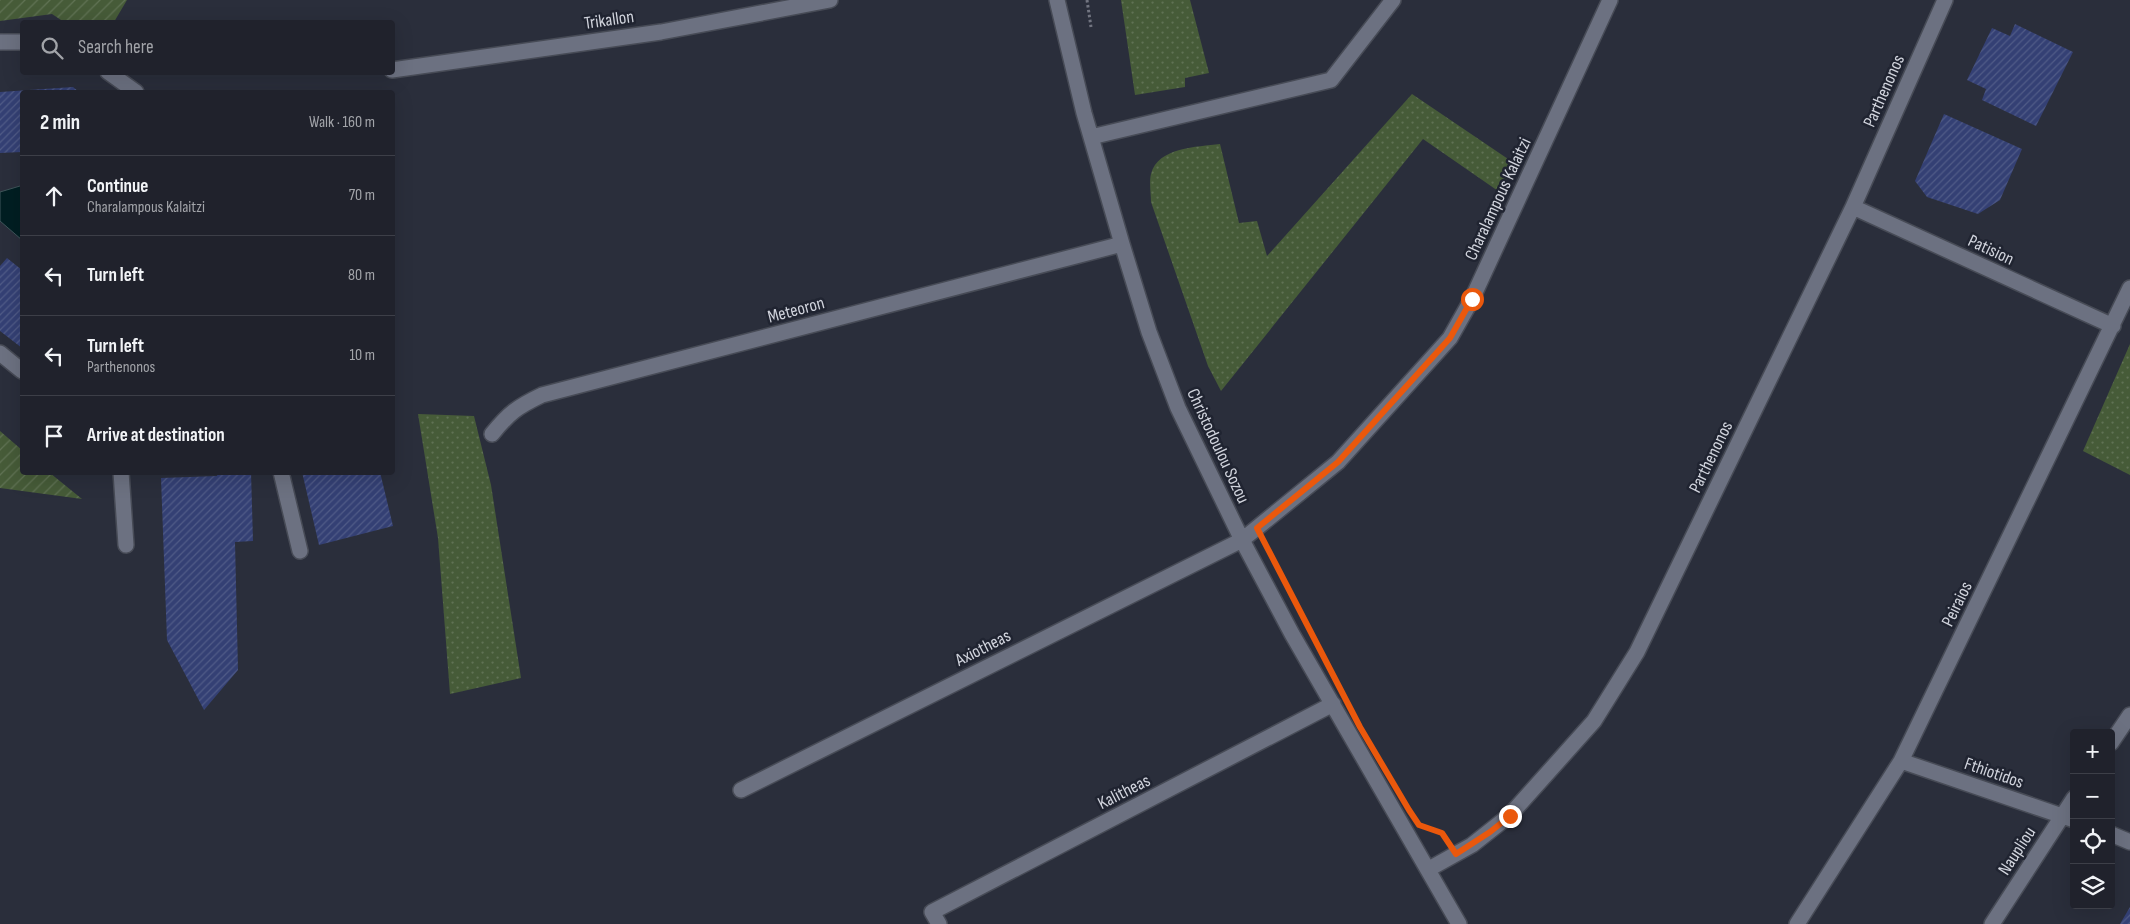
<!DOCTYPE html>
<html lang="en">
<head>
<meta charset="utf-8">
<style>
  :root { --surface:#20222c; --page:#282a34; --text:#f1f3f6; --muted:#a2a4a9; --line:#3d3f48 }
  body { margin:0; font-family:"Sofia Sans Condensed",sans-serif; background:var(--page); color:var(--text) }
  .controls { position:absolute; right:15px; bottom:15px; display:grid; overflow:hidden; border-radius:5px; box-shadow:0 5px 20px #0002 }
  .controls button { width:45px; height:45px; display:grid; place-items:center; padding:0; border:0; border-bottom:1px solid var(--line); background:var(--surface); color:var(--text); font:25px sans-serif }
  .stop { position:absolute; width:15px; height:15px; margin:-11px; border:4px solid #ea580c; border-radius:50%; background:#fff }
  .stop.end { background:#ea580c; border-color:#fff; box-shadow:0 1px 5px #0008 }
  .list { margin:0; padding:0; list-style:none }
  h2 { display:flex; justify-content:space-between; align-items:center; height:65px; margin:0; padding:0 20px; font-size:21px }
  h2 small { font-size:16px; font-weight:400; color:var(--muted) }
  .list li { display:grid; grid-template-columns:32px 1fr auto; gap:15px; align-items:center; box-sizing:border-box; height:80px; padding:0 20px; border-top:1px solid var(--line) }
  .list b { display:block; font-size:19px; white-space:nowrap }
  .list p { margin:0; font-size:16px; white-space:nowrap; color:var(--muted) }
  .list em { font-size:16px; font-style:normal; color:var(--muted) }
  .icon { flex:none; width:28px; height:28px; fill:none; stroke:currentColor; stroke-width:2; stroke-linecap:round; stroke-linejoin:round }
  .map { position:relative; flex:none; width:2130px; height:924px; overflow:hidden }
  .search { position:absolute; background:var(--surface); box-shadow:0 5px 20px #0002; left:20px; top:20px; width:375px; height:55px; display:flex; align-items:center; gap:12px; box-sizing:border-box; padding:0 18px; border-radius:5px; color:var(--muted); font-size:19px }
  .panel { position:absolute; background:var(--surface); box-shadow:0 5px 20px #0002; left:20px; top:90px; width:375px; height:385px; border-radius:5px }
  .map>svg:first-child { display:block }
  .park { fill:url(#park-dots) }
  .garden { fill:url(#garden-furrows) }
  .water { fill:#011e22; stroke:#3f555a }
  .building { fill:url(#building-hatch) }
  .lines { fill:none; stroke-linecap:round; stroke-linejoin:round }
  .minor-casing { stroke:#474b56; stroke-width:18 }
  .path { stroke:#727581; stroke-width:3; stroke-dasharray:2.5 2.5; stroke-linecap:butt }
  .minor { stroke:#6c7181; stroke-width:15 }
  .route { stroke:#ea580c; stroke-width:6 }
  .labels { text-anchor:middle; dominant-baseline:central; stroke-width:5; stroke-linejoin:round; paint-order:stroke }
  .street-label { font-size:18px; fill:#d1d4dd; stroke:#202431 }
</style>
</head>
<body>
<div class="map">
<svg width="2130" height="924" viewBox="0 0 2130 924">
  <defs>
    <pattern id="park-dots" width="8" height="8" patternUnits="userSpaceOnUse" patternTransform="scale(1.25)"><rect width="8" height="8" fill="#465b38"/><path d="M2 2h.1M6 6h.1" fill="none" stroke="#607254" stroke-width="1.8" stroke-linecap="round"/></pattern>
    <pattern id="garden-furrows" width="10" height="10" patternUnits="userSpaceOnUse" patternTransform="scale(1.25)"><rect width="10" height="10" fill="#465b38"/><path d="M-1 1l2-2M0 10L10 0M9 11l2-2" fill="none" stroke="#607254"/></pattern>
    <pattern id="building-hatch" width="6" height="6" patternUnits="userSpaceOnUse" patternTransform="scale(1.25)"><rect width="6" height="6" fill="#344074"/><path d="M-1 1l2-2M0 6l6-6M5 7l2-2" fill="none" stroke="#505b87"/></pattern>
  </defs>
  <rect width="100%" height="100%" fill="#2a2e3b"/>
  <path class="park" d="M1121,0H1190L1209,73L1185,78V87L1135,95Z
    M1412,94L1514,163L1501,193L1423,139L1221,391L1208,366L1151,202C1151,194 1149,182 1151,174C1158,147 1197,147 1220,144L1239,223L1257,221L1267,256Z
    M2130,344V475L2083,451Z
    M418,414L474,416L491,485L521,678L450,694L438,538Z"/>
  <path class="garden" d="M0,0H127L114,22H64L52,14L0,21Z
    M0,431L22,450V472L50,473L82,499L0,488Z"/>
  <path class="water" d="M20,186L22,188V240L0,221V192Z"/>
  <path class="building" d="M2015,24L2073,52L2036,126L1982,100L1986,89L1967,80L1992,28L2010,36Z
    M73,87L79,92H22V152L0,153V92Z
    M1944,114L2022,149L2000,200L1978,214L1927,197L1915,181Z
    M7,258L22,270V348L0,331V266Z
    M218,472H251L253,541L235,542L238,670L204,710L167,640L161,478L217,476Z
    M302,472H380L393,526L319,545Z
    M2130,907V924H2120Z"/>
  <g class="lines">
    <g class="minor-casing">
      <path id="minor" d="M1057,0L1084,113L1122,244L1149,332L1178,408L1242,540L1292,634L1459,924
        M0,42H22
        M392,70L661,32L830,0
        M108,72L136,92
        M1091,137L1331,80L1393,0
        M1853,207L2113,326
        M0,353L22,371
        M492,434C509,413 517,407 542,395L1122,244
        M121,472L126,545
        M281,472L300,551
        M2111,743L2130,715
        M1901,761L2074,820
        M741,790L1242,540L1338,462L1450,338L1472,299L1610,0
        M2111,834L2130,842
        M1429,869L1472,845L1510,815L1594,721L1637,652L1853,207L1945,0
        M939,924L932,912L1333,704
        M1797,924L1901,761L2130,288
        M1992,924L2074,798"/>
    </g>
    <path class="path" d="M1087,0L1091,27"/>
    <use href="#minor" class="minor"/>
  </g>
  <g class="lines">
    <path class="route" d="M1472,299L1450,338L1338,462L1257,528L1360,727L1409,810L1419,825L1442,833L1456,854L1490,832L1510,816"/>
  </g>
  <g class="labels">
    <g class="street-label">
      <text transform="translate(609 20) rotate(-8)">Trikallon</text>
      <text transform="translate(1884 91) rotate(-66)">Parthenonos</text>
      <text transform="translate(1498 199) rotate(-65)">Charalampous Kalaitzi</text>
      <text transform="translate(1991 250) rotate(25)">Patision</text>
      <text transform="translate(796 310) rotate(-15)">Meteoron</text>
      <text transform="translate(1218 446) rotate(65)">Christodoulou Sozou</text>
      <text transform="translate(1711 457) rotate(-64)">Parthenonos</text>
      <text transform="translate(1957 604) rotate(-64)">Peiraios</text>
      <text transform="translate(983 648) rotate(-27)">Axiotheas</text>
      <text transform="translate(1994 773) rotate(19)">Fthiotidos</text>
      <text transform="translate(1124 792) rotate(-27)">Kalitheas</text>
      <text transform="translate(2017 851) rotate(-57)">Naupliou</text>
    </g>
  </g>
</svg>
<div class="controls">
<button>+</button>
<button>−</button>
<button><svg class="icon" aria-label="locate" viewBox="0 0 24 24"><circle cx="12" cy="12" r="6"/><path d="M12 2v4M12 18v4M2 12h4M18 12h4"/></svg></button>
<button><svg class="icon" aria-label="layers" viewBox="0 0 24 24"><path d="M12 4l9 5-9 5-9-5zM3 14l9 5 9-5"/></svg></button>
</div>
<div class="stop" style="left:1472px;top:299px"></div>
<div class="stop end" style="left:1510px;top:816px"></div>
<div class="search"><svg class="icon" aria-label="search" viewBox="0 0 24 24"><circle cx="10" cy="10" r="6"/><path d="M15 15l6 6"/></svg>Search here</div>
<section class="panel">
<h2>2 min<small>Walk · 160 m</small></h2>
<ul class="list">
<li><svg class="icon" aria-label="ahead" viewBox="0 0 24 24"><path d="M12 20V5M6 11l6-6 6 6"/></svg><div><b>Continue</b><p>Charalampous Kalaitzi</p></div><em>70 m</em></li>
<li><svg class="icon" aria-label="left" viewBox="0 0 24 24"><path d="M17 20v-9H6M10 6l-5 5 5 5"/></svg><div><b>Turn left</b></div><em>80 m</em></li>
<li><svg class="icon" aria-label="left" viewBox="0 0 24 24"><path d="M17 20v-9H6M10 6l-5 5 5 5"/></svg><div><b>Turn left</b><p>Parthenonos</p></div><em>10 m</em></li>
<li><svg class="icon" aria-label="arrive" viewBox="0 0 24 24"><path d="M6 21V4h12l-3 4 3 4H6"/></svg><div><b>Arrive at destination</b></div></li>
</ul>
</section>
</div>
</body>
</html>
